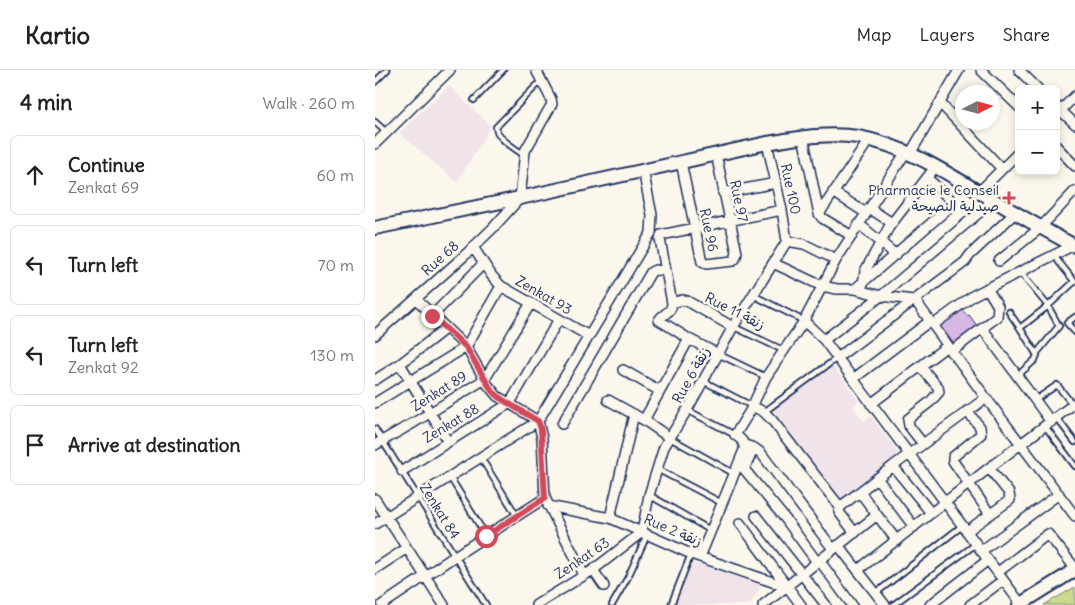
<!DOCTYPE html>
<html lang="en">
<head>
<meta charset="utf-8">
<style>
  :root { --surface:#fff; --page:#f6f6f6; --text:#222; --muted:#767676; --line:#e0e0e0 }
  body { margin:0; font-family:Delius,"Playpen Sans Arabic",sans-serif; background:var(--page); color:var(--text) }
  .controls { position:absolute; right:15px; top:15px; display:grid; overflow:hidden; border-radius:8px; box-shadow:0 2px 8px #0003 }
  .controls button { width:45px; height:45px; display:grid; place-items:center; padding:0; border:0; border-bottom:1px solid var(--line); background:var(--surface); color:var(--text); font:25px sans-serif }
  .compass { position:absolute; left:580px; top:15px; width:45px; height:45px; border-radius:50%; background:var(--surface); box-shadow:0 2px 8px #0003; rotate:84deg }
  .stop { position:absolute; width:15px; height:15px; margin:-11px; border:4px solid #d1495b; border-radius:50%; background:#fff }
  .stop.end { background:#d1495b; border-color:#fff; box-shadow:0 1px 5px #0008 }
  .list { margin:0; padding:0; list-style:none }
  h2 { display:flex; justify-content:space-between; align-items:center; height:65px; margin:0; padding:0 20px; font-size:21px }
  h2 small { font-size:16px; font-weight:400; color:var(--muted) }
  .list li { display:grid; grid-template-columns:32px 1fr auto; gap:15px; align-items:center; box-sizing:border-box; height:80px; margin:0 10px 10px; padding:0 10px; border:1px solid var(--line); border-radius:8px }
  .list b { display:block; font-size:19px; white-space:nowrap }
  .list p { margin:0; font-size:16px; white-space:nowrap; color:var(--muted) }
  .list em { font-size:16px; font-style:normal; color:var(--muted) }
  .icon { flex:none; width:28px; height:28px; fill:none; stroke:currentColor; stroke-width:2; stroke-linecap:round; stroke-linejoin:round }
  .map { position:relative; flex:none; width:700px; height:535px; overflow:hidden }
  header { display:flex; align-items:center; gap:30px; box-sizing:border-box; height:70px; padding:0 25px; background:var(--surface); border-bottom:1px solid var(--line) }
  header strong { font-size:24px }
  nav { display:flex; gap:28px; margin-inline-start:auto; font-size:18px }
  main { display:flex }
  aside { flex:1; background:var(--surface) }
  .map>svg:first-child { display:block }
  .built { fill:#f0e4ea }
  .green { fill:#ccd98d; stroke:#748476 }
  .building { fill:#d7b8e5; stroke:#1b2f5e }
  .lines { fill:none; stroke-linecap:round; stroke-linejoin:round }
  .lane-casing { stroke:#1b2f5e; stroke-width:8 }
  .street-casing { stroke:#1b2f5e; stroke-width:12 }
  .secondary-casing { stroke:#1b2f5e; stroke-width:16 }
  .lane { stroke:#fbf7ec; stroke-width:4.5 }
  .street { stroke:#fbf7ec; stroke-width:9 }
  .secondary { stroke:#fbf7ec; stroke-width:12 }
  .route { stroke:#d1495b; stroke-width:6 }
  .poi-dot { fill:#d1495b; stroke:#fbf7ec; stroke-width:2 }
  .labels { text-anchor:middle; dominant-baseline:central; stroke-width:5; stroke-linejoin:round; paint-order:stroke }
  .street-label { font-size:14px; fill:#1b2f5e; stroke:#fbf7ec }
  .poi-label { font-size:14px; fill:#1b2f5e; stroke:#fbf7ec; text-anchor:end }
</style>
</head>
<body>
<header>
<strong>Kartio</strong>
<nav><a>Map</a><a>Layers</a><a>Share</a></nav>
</header>
<main>
<aside>
<h2>4 min<small>Walk · 260 m</small></h2>
<ul class="list">
<li><svg class="icon" aria-label="ahead" viewBox="0 0 24 24"><path d="M12 20V5M6 11l6-6 6 6"/></svg><div><b>Continue</b><p>Zenkat 69</p></div><em>60 m</em></li>
<li><svg class="icon" aria-label="left" viewBox="0 0 24 24"><path d="M17 20v-9H6M10 6l-5 5 5 5"/></svg><div><b>Turn left</b></div><em>70 m</em></li>
<li><svg class="icon" aria-label="left" viewBox="0 0 24 24"><path d="M17 20v-9H6M10 6l-5 5 5 5"/></svg><div><b>Turn left</b><p>Zenkat 92</p></div><em>130 m</em></li>
<li><svg class="icon" aria-label="arrive" viewBox="0 0 24 24"><path d="M6 21V4h12l-3 4 3 4H6"/></svg><div><b>Arrive at destination</b></div></li>
</ul>
</aside>
<div class="map">
<svg width="700" height="535" viewBox="0 0 700 535">
  <rect width="100%" height="100%" fill="#fbf7ec"/>
  <filter id="ink" filterUnits="userSpaceOnUse"><feTurbulence type="fractalNoise" baseFrequency=".02" numOctaves="2"/><feDisplacementMap in="SourceGraphic" scale="10" xChannelSelector="R" yChannelSelector="G"/><feConvolveMatrix kernelMatrix="1 2 1 2 8 2 1 2 1" color-interpolation-filters="sRGB"/></filter>
  <g filter="url(#ink)">
    <path class="built" d="M74,16L116,56L82,112L24,63Z
      M458,296L484,331L478,337L489,351L496,346L526,387L467,434L397,340Z
      M317,493L380,509L388,513L375,535H300Z"/>
    <path class="green" d="M700,517V535H669Z"/>
    <path class="building" d="M587,239L592,246L594,245L603,257L581,274L577,273L564,255Z"/>
    <g class="lines">
      <g class="lane-casing">
        <path id="lane" d="M0,12L12,0
          M99,30L128,0
          M0,52L11,62
          M149,85C140,78 122,69 121,57L167,10
          M679,186L700,212
          M378,225L429,251
          M634,242L645,258
          M700,247L692,253L700,262
          M359,257L408,280
          M343,284L391,307
          M661,284L684,256L673,236L700,211
          M642,306L660,290L662,285L645,258L673,236L645,202
          M328,311L377,336
          M660,330L682,315L698,335
          M312,340L360,365
          M389,342L462,288
          M681,347L700,372
          M670,356L700,396
          M0,359L111,535
          M295,368L360,404
          M106,388L142,446
          M282,399L347,433
          M75,407L111,466
          M274,425L335,460
          M501,523L587,456
          M237,535L253,507L272,465
          M296,535L316,484
          M518,535L601,474"/>
      </g>
      <g class="street-casing">
        <path id="street" d="M606,0L644,37
          M644,0L663,19
          M565,33L627,99
          M681,36L700,54
          M681,45L700,26
          M428,66L444,144L447,148L477,166
          M392,73L407,140L412,171
          M0,74L75,0
          M681,76L700,96
          M535,84L584,0
          M306,92L327,192L331,194L358,191L360,189L362,183L341,84
          M458,122L491,143
          M604,122L644,82
          M348,123L401,113
          M494,138L517,153
          M444,144L494,70
          M484,154L521,185
          M412,171L429,174L461,190
          M98,177L117,206L126,216L214,266
          M624,191L665,158L700,121
          M398,193L447,216L462,219H480L506,226L538,230L542,233L611,328L700,446
          M488,214L490,201L514,157L561,96
          M480,219L576,136V130L552,108
          M41,229L91,277L113,315L122,326L163,351L167,368L170,428L209,505
          M297,233L307,230L312,231L358,257
          M57,246L108,194
          M429,251L449,270L646,534
          M558,255L599,225L699,175
          M608,259L676,352
          M0,265L88,187L118,158L145,128L150,81L177,34L176,29L161,0
          M449,270L506,226L619,130
          M576,282L622,247L623,236L612,218
          M343,284L314,269L284,250C288,243 297,243 297,233L285,169L286,165L407,140
          M462,288L590,192L595,185L640,143
          M25,294L73,372
          M545,296L563,317L564,322L555,332L533,349L534,356L548,374
          M248,300L285,321
          M478,309L555,251
          M0,310L25,294L70,259
          M233,330L269,350L295,368
          M0,333L91,277L126,216
          M496,334L572,276
          M377,336L389,342L397,350L465,437
          M592,341L605,357L606,364L578,387V391L615,444
          M269,350L314,269
          M187,354L276,202L280,200L291,201
          M0,375L40,352L110,309L156,233
          M370,375L379,378L386,383L458,479
          M364,393L412,451L442,492
          M518,396L556,443
          M370,398L379,378
          M27,401L135,333L184,249
          M502,408L539,457
          M485,422L502,445
          M0,429L69,535
          M173,436L235,448L316,484L412,517
          M381,446L451,535
          M235,448L259,344
          M365,453L426,535
          M0,454L163,351L276,163L277,145L268,100
          M592,461L635,430L634,423L614,398
          M267,462L274,425L289,377L312,340L358,257L412,171
          M480,463L464,442L465,437L518,396L611,328
          M463,475L510,535
          M606,481L684,424
          M325,487L369,380C370,372 366,369 360,365L375,341L391,307L429,251L461,190L531,82
          M444,490L477,535
          M0,499L32,478
          M218,500L229,516
          M483,500L614,398L700,333
          M623,502L673,464L700,498
          M7,535L80,486L170,428
          M161,535L218,500L267,462
          M388,535L502,445L522,471
          M555,535L613,490
          M595,535L628,510"/>
      </g>
      <g class="secondary-casing">
        <path id="secondary" d="M0,158L145,128L392,73C422,68 453,62 483,67C527,75 566,99 604,122C636,140 667,159 700,176
          M644,535L700,500"/>
      </g>
      <use href="#lane" class="lane"/>
      <use href="#street" class="street"/>
      <use href="#secondary" class="secondary"/>
    </g>
  </g>
  <g class="lines" filter="url(#ink)">
    <path class="route" d="M57,246L91,277L117,321L128,330L163,351L166,359L170,428L111,466"/>
  </g>
  <path class="poi-dot" d="M631.5 120.5h5v5h5v5h-5v5h-5v-5h-5v-5h5z"/>
  <g class="labels">
    <g class="street-label">
      <text transform="translate(416 119) rotate(78)">Rue 100</text>
      <text transform="translate(364 131) rotate(78)">Rue 97</text>
      <text transform="translate(334 160) rotate(78)">Rue 96</text>
      <text transform="translate(65 188) rotate(-42)">Rue 68</text>
      <text transform="translate(169 225) rotate(30)">Zenkat 93</text>
      <text transform="translate(360 241) rotate(27)">Rue 11 زنقة</text>
      <text transform="translate(316 305) rotate(-61)">Rue 6 زنقة</text>
      <text transform="translate(64 321) rotate(-32)">Zenkat 89</text>
      <text transform="translate(76 353) rotate(-31)">Zenkat 88</text>
      <text transform="translate(65 441) rotate(58)">Zenkat 84</text>
      <text transform="translate(298 460) rotate(23)">Rue 2 زنقة</text>
      <text transform="translate(207 488) rotate(-34)">Zenkat 63</text>
    </g>
    <g class="poi-label">
      <text x="624" y="120">Pharmacie le Conseil<tspan x="624" dy="16">صيدلية النصيحة</tspan></text>
    </g>
  </g>
</svg>
<div class="controls">
<button>+</button>
<button>−</button>
</div>
<svg class="compass" viewBox="-18 -18 36 36"><path d="M0-13l5 13h-10z" fill="#e53935"/><path d="M0 13l5-13h-10z" fill="#767676"/></svg>
<div class="stop" style="left:111px;top:466px"></div>
<div class="stop end" style="left:57px;top:246px"></div>
</div>
</main>
</body>
</html>
